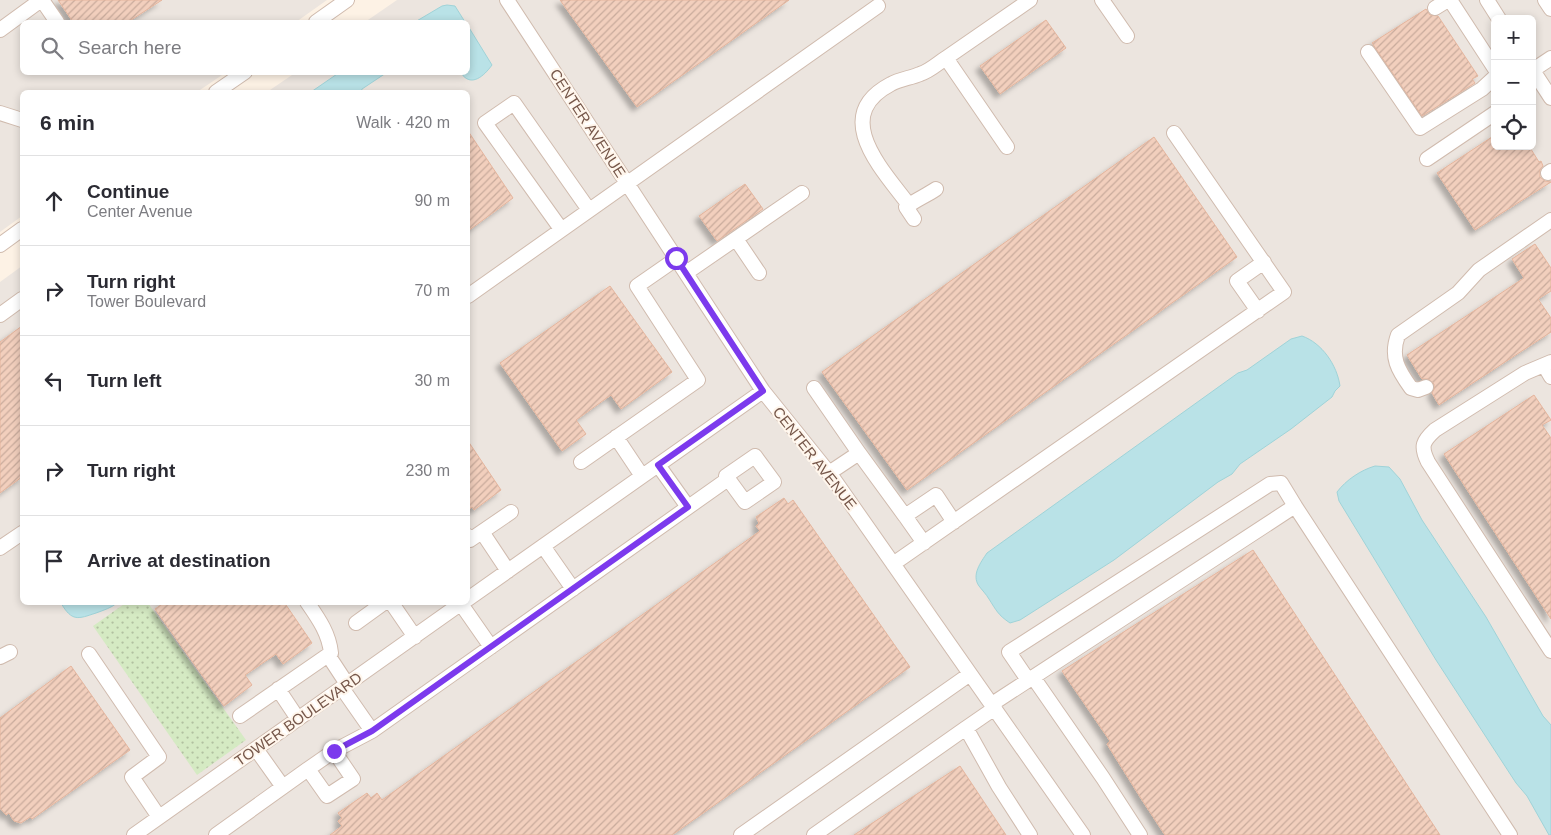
<!DOCTYPE html>
<html lang="en">
<head>
<meta charset="utf-8">
<style>
  :root { --surface:#fff; --page:#f7f7f7; --text:#2b2b33; --muted:#7c7c81; --line:#e1e1e2 }
  body { margin:0; font-family:Helvetica,sans-serif; background:var(--page); color:var(--text) }
  .controls { position:absolute; right:15px; top:15px; display:grid; overflow:hidden; border-radius:8px; box-shadow:0 2px 8px #0003 }
  .controls button { width:45px; height:45px; display:grid; place-items:center; padding:0; border:0; border-bottom:1px solid var(--line); background:var(--surface); color:var(--text); font:25px sans-serif }
  .stop { position:absolute; width:15px; height:15px; margin:-11px; border:4px solid #7c3aed; border-radius:50%; background:#fff }
  .stop.end { background:#7c3aed; border-color:#fff; box-shadow:0 1px 5px #0008 }
  .list { margin:0; padding:0; list-style:none }
  h2 { display:flex; justify-content:space-between; align-items:center; height:65px; margin:0; padding:0 20px; font-size:21px }
  h2 small { font-size:16px; font-weight:400; color:var(--muted) }
  .list li { display:grid; grid-template-columns:32px 1fr auto; gap:15px; align-items:center; box-sizing:border-box; height:90px; padding:0 20px; border-top:1px solid var(--line) }
  .list b { display:block; font-size:19px; white-space:nowrap }
  .list p { margin:0; font-size:16px; white-space:nowrap; color:var(--muted) }
  .list em { font-size:16px; font-style:normal; color:var(--muted) }
  .icon { flex:none; width:28px; height:28px; fill:none; stroke:currentColor; stroke-width:2; stroke-linecap:round; stroke-linejoin:round }
  .map { position:relative; flex:none; width:1551px; height:835px; overflow:hidden }
  .search { position:absolute; background:var(--surface); box-shadow:0 2px 8px #0003; left:20px; top:20px; width:450px; height:55px; display:flex; align-items:center; gap:12px; box-sizing:border-box; padding:0 18px; border-radius:8px; color:var(--muted); font-size:19px }
  .panel { position:absolute; background:var(--surface); box-shadow:0 2px 8px #0003; left:20px; top:90px; width:450px; height:515px; border-radius:8px }
  .map>svg:first-child { display:block }
  .industrial { fill:#ece5df; fill-rule:evenodd }
  .green { fill:url(#green-dots) }
  .water { fill:#b9e2e7; stroke:#9fd3d8 }
  .building { fill:url(#building-hatch); stroke:#e5b59d; filter:url(#shadow) }
  .lines { fill:none; stroke-linecap:round; stroke-linejoin:round }
  .minor-casing { stroke:#d0bbae; stroke-width:16 }
  .minor { stroke:#fff; stroke-width:14 }
  .route { stroke:#7c3aed; stroke-width:6 }
  .labels { text-anchor:middle; dominant-baseline:central; stroke-width:4; stroke-linejoin:round; paint-order:stroke }
  .street-label { font-size:15px; fill:#76574a; stroke:#fff6ec }
</style>
</head>
<body>
<div class="map">
<svg width="1551" height="835" viewBox="0 0 1551 835">
  <defs>
    <pattern id="green-dots" width="8" height="8" patternUnits="userSpaceOnUse" patternTransform="scale(1.25)"><rect width="8" height="8" fill="#d5eac3"/><path d="M2 2h.1M6 6h.1" fill="none" stroke="#b1c0a0" stroke-width="1.8" stroke-linecap="round"/></pattern>
    <pattern id="building-hatch" width="6" height="6" patternUnits="userSpaceOnUse" patternTransform="scale(1.25)"><rect width="6" height="6" fill="#f2cfbd"/><path d="M-1 1l2-2M0 6l6-6M5 7l2-2" fill="none" stroke="#c9ab9c"/></pattern>
    <filter id="shadow"><feDropShadow dx="-4.5" dy="4.5" stdDeviation="2.5" flood-color="#0004"/></filter>
  </defs>
  <rect width="100%" height="100%" fill="#fdf2e5"/>
  <path class="industrial" d="M0,0H327L296,22H22V72L225,73L197,92H22V216L0,232Z
    M397,0H1551V835H0V282L22,266V602H468V92H267L295,73L468,72V22H365ZM1495,19H1532V146H1495Z"/>
  <path class="green" d="M127,602L148,603L246,740L197,775L93,626Z"/>
  <path class="water" d="M447,5L455,6L465,22H415L442,6Z
    M468,26L492,65C484,76 471,88 461,73L468,72Z
    M340,72H386V73L362,89L361,92H311Z
    M1302,336C1322,343 1337,365 1340,386L1335,391L1332,397L1291,429L1240,464L1232,474L1218,482L1114,560L1020,620L1010,623C998,615 996,610 989,599C986,594 982,590 979,586C971,575 981,562 987,553L1238,373L1247,370L1291,339Z
    M1375,466L1389,467L1400,479L1422,520L1486,617L1543,716L1551,725V835H1549L1527,796L1516,783L1436,660L1339,501L1337,492C1346,480 1361,470 1375,466Z
    M61,603H117C111,608 104,610 96,613C78,619 72,622 61,603Z"/>
  <path class="building" d="M58,0H162L128,22H73Z
    M560,0H789L637,107Z
    M1426,9L1430,15L1438,16L1478,76L1472,79L1475,83L1422,116L1372,43Z
    M1046,20L1066,48L1000,94L980,66Z
    M468,131L513,198L468,231Z
    M1495,135V146H1529L1539,162L1541,161L1543,166L1540,170V177L1545,181L1551,182L1475,230L1437,173Z
    M1154,137L1237,257L907,490L822,372Z
    M745,184L763,209L717,241L699,216Z
    M1535,244L1551,268V291L1538,299L1551,318V332L1439,405L1432,393L1434,389V384L1428,379H1422L1407,355L1524,278L1512,259Z
    M610,286L672,372L621,409L611,395L576,420L586,434L562,451L500,363Z
    M22,326V477L0,493V342Z
    M1534,395L1551,420L1542,425L1551,438V619L1444,454Z
    M468,441L501,490L474,510L472,507L468,510Z
    M784,498L788,504L793,500L910,667L672,835H330L342,826L338,821L342,818L338,813L367,793L371,798L377,793L382,800L760,531L756,526L759,523L756,517Z
    M1253,550L1440,835H1165L1142,800L1107,744L1110,741L1062,671Z
    M165,602H284L312,643L283,664L276,654L245,675L252,685L224,706L155,609Z
    M71,666L130,750L32,819L30,817L21,823L14,821L9,813L6,815L0,808V718Z
    M960,766L1006,835H854Z"/>
  <g class="lines">
    <g class="minor-casing">
      <path id="minor" d="M42,0L57,22
        M507,0L763,391L833,478L1083,835
        M1102,0L1127,36
        M1450,0L1495,69
        M1487,0L1499,19
        M1545,0L1551,9
        M1435,8L1448,0
        M316,22L347,0
        M0,30L41,0
        M1368,52L1420,128L1482,89L1495,77
        M1532,69L1551,98
        M1533,70L1551,58
        M216,92L245,72
        M0,113L22,120
        M1007,147L946,58L1030,0
        M1427,159L1495,113
        M1548,173L1551,171
        M909,205C918,199 927,195 936,189
        M914,219L906,207L909,205C882,169 830,116 891,84C900,79 911,78 920,74C930,71 938,63 946,58
        M561,229L485,123L514,103L589,210
        M736,239L759,273
        M0,245L22,229
        M686,273L802,193
        M468,296L878,6
        M1258,311L1237,281L1264,262
        M0,315L22,299
        M1551,362L1525,373L1435,430C1423,441 1420,446 1428,462L1551,651
        M1544,365L1551,377
        M1426,387L1418,390L1411,388C1398,370 1390,357 1398,335L1458,293L1479,270L1551,220
        M814,388L859,453
        M616,437L642,476
        M755,456L774,482L745,502L726,476Z
        M581,462L698,380L637,286L676,259
        M658,465L688,507
        M829,473L859,453L905,516
        M482,532L508,571
        M468,536L470,540L511,512
        M924,543L905,516L936,495L954,522
        M543,546L573,589
        M0,548L22,533
        M893,564L1284,292L1174,133
        M468,599L763,391
        M391,602L415,637
        M461,604L491,647
        M356,623L385,602
        M89,654L159,757L132,777L159,817
        M328,655L347,684
        M0,657L10,652
        M1033,677L1103,778L1140,835
        M1028,680L1009,652L1270,484L1281,483L1295,506
        M342,688L372,731L728,479
        M278,689L298,719
        M992,704L1295,506L1510,835
        M995,708L966,728L999,787L1030,835
        M240,716L331,653C329,633 318,618 307,602
        M256,749L283,787
        M334,751L353,779L327,796L308,769Z
        M334,751L372,731
        M134,835L463,602
        M216,835L308,769
        M741,835L970,674
        M814,835L966,728"/>
    </g>
    <use href="#minor" class="minor"/>
  </g>
  <g class="lines">
    <path class="route" d="M334,751L372,731L688,507L658,465L763,391L676,258"/>
  </g>
  <g class="labels">
    <g class="street-label">
      <text transform="translate(588 123) rotate(57)">CENTER AVENUE</text>
      <text transform="translate(815 458) rotate(52)">CENTER AVENUE</text>
      <text transform="translate(298 719) rotate(-35)">TOWER BOULEVARD</text>
    </g>
  </g>
</svg>
<div class="controls">
<button>+</button>
<button>−</button>
<button><svg class="icon" aria-label="locate" viewBox="0 0 24 24"><circle cx="12" cy="12" r="6"/><path d="M12 2v4M12 18v4M2 12h4M18 12h4"/></svg></button>
</div>
<div class="stop" style="left:676px;top:258px"></div>
<div class="stop end" style="left:334px;top:751px"></div>
<div class="search"><svg class="icon" aria-label="search" viewBox="0 0 24 24"><circle cx="10" cy="10" r="6"/><path d="M15 15l6 6"/></svg>Search here</div>
<section class="panel">
<h2>6 min<small>Walk · 420 m</small></h2>
<ul class="list">
<li><svg class="icon" aria-label="ahead" viewBox="0 0 24 24"><path d="M12 20V5M6 11l6-6 6 6"/></svg><div><b>Continue</b><p>Center Avenue</p></div><em>90 m</em></li>
<li><svg class="icon" aria-label="right" viewBox="0 0 24 24"><path d="M7 20v-9h11M14 6l5 5-5 5"/></svg><div><b>Turn right</b><p>Tower Boulevard</p></div><em>70 m</em></li>
<li><svg class="icon" aria-label="left" viewBox="0 0 24 24"><path d="M17 20v-9H6M10 6l-5 5 5 5"/></svg><div><b>Turn left</b></div><em>30 m</em></li>
<li><svg class="icon" aria-label="right" viewBox="0 0 24 24"><path d="M7 20v-9h11M14 6l5 5-5 5"/></svg><div><b>Turn right</b></div><em>230 m</em></li>
<li><svg class="icon" aria-label="arrive" viewBox="0 0 24 24"><path d="M6 21V4h12l-3 4 3 4H6"/></svg><div><b>Arrive at destination</b></div></li>
</ul>
</section>
</div>
</body>
</html>
